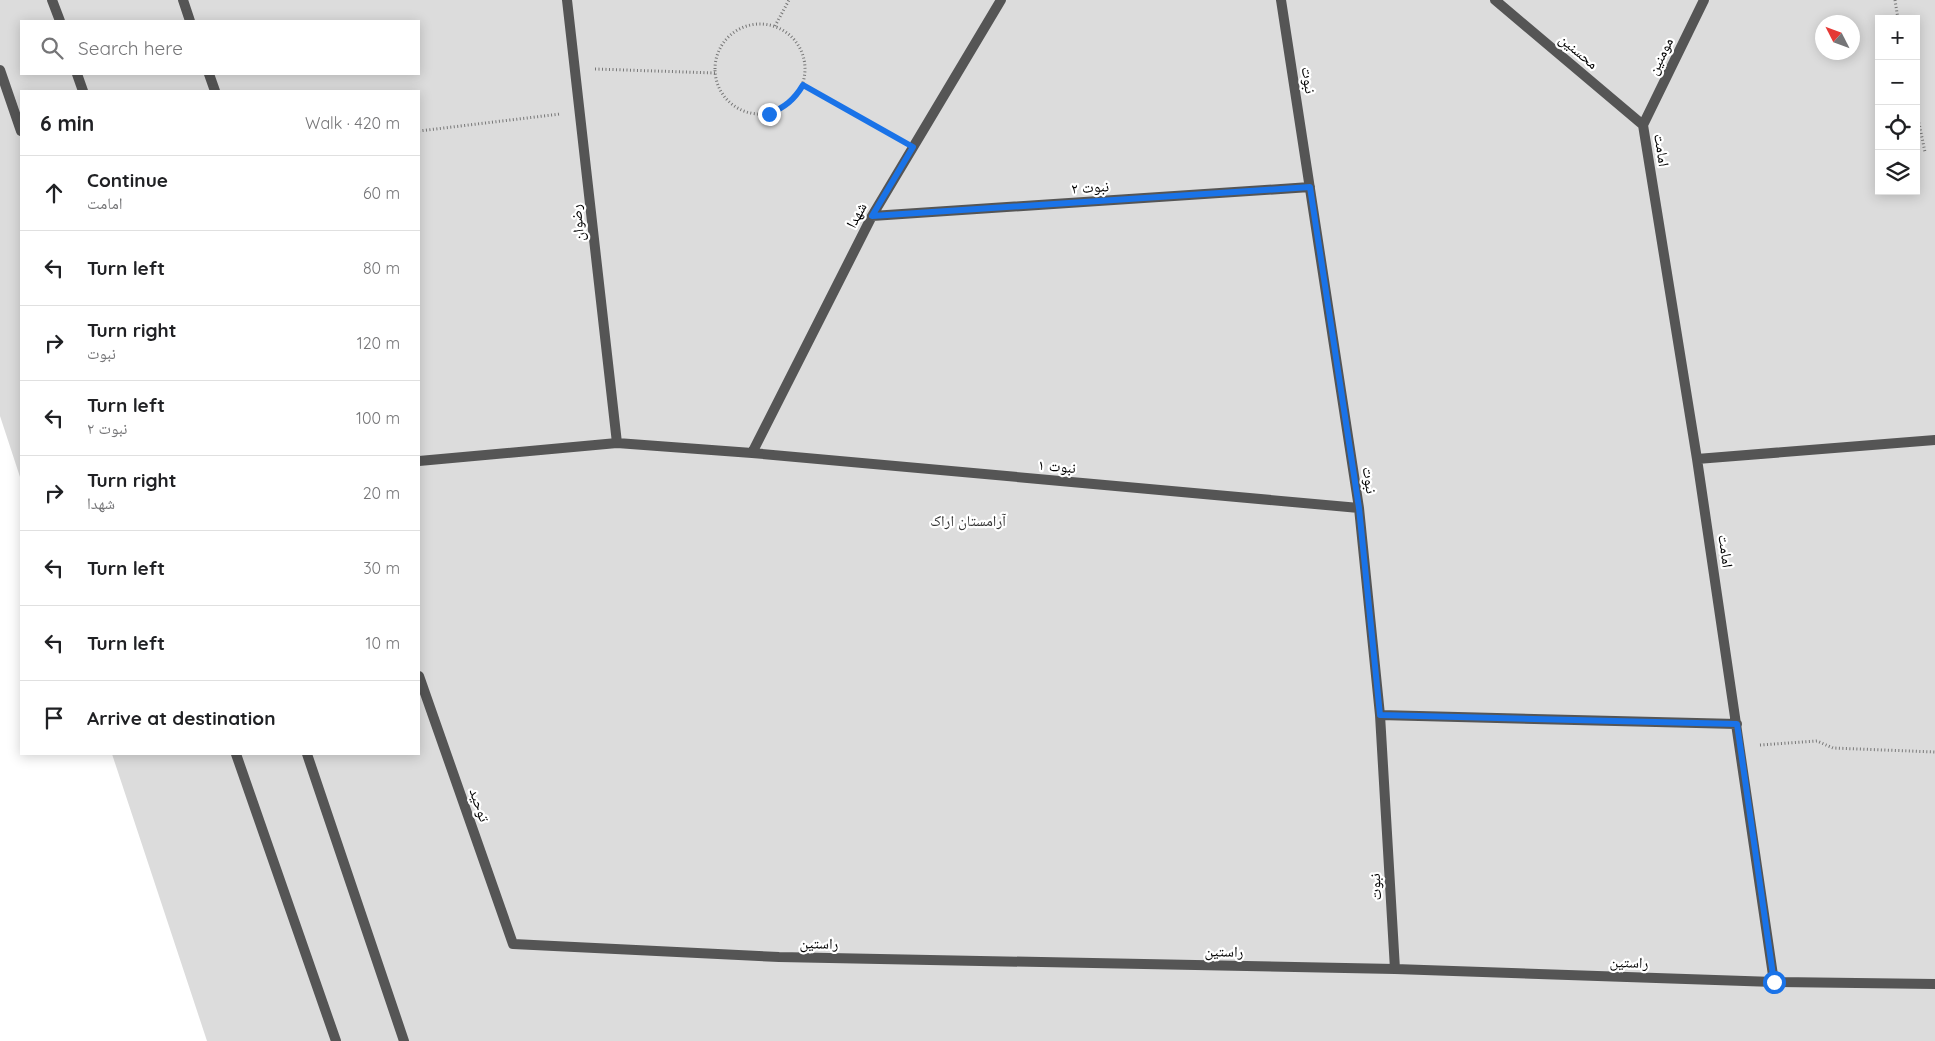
<!DOCTYPE html>
<html lang="en">
<head>
<meta charset="utf-8">
<style>
  :root { --surface:#fff; --page:#f6f6f6; --text:#202124; --muted:#757577; --line:#e0e0e0 }
  body { margin:0; font-family:Quicksand,"Noto Naskh Arabic",sans-serif; background:var(--page); color:var(--text) }
  .controls { position:absolute; right:15px; top:15px; display:grid; overflow:hidden; border-radius:0px; box-shadow:0 2px 12px #0003 }
  .controls button { width:45px; height:45px; display:grid; place-items:center; padding:0; border:0; border-bottom:1px solid var(--line); background:var(--surface); color:var(--text); font:25px sans-serif }
  .compass { position:absolute; left:1815px; top:15px; width:45px; height:45px; border-radius:50%; background:var(--surface); box-shadow:0 2px 12px #0003; rotate:312deg }
  .stop { position:absolute; width:15px; height:15px; margin:-11px; border:4px solid #1a73e8; border-radius:50%; background:#fff }
  .stop.end { background:#1a73e8; border-color:#fff; box-shadow:0 1px 5px #0008 }
  .list { margin:0; padding:0; list-style:none }
  h2 { display:flex; justify-content:space-between; align-items:center; height:65px; margin:0; padding:0 20px; font-size:21px }
  h2 small { font-size:16px; font-weight:400; color:var(--muted) }
  .list li { display:grid; grid-template-columns:32px 1fr auto; gap:15px; align-items:center; box-sizing:border-box; height:75px; padding:0 20px; border-top:1px solid var(--line) }
  .list b { display:block; font-size:19px; white-space:nowrap }
  .list p { margin:0; font-size:16px; white-space:nowrap; color:var(--muted) }
  .list em { font-size:16px; font-style:normal; color:var(--muted) }
  .icon { flex:none; width:28px; height:28px; fill:none; stroke:currentColor; stroke-width:2; stroke-linecap:round; stroke-linejoin:round }
  .map { position:relative; flex:none; width:1935px; height:1041px; overflow:hidden }
  .search { position:absolute; background:var(--surface); box-shadow:0 2px 12px #0003; left:20px; top:20px; width:400px; height:55px; display:flex; align-items:center; gap:12px; box-sizing:border-box; padding:0 18px; border-radius:0px; color:var(--muted); font-size:19px }
  .panel { position:absolute; background:var(--surface); box-shadow:0 2px 12px #0003; left:20px; top:90px; width:400px; height:665px; border-radius:0px }
  .map>svg:first-child { display:block }
  .green { fill:#dcdcdc; fill-rule:evenodd }
  .lines { fill:none; stroke-linecap:round; stroke-linejoin:round }
  .path { stroke:#777; stroke-width:3; stroke-dasharray:1 2.5; stroke-linecap:butt }
  .lane { stroke:#555; stroke-width:10 }
  .street { stroke:#555; stroke-width:10 }
  .route { stroke:#1a73e8; stroke-width:6 }
  .labels { text-anchor:middle; dominant-baseline:central; stroke-width:4.5; stroke-linejoin:round; paint-order:stroke }
  .street-label { font-size:15px; fill:#000; stroke:#fff }
  .park-label { font-size:15px; fill:#333; stroke:#fff }
</style>
</head>
<body>
<div class="map">
<svg width="1935" height="1041" viewBox="0 0 1935 1041">
  <rect width="100%" height="100%" fill="#fff"/>
  <path class="green" d="M0,0H1935V1041H207L112,754H419V91H21V480L0,416ZM1879,19H1916V191H1879ZM21,21H419V74H21ZM1822,22H1852V52H1822Z"/>
  <g class="lines">
    <path class="path" d="M1895,0L1898,19
      M715 69a45 45 0 1 1 90 0a45 45 0 1 1-90 0Z
      M775,26L789,0
      M595,69L715,73
      M803,85L895,137
      M1916,109L1925,152
      M419,131L560,114
      M1760,745L1817,741L1833,748L1935,752"/>
    <path class="lane" d="M183,0L190,21
      M567,0L617,443
      M1281,0L1359,508L1380,715L1395,969
      M1495,0L1643,125
      M0,70L21,131
      M209,74L215,91
      M1643,125L1697,459L1774,982
      M1643,125L1704,0
      M872,216L1310,187
      M752,453L872,216L1001,0
      M1697,459L1935,440
      M419,461L617,443L752,453L1359,508
      M419,676L513,944L779,957L1395,969L1774,982L1935,984
      M1380,715L1737,724
      M236,754L336,1041"/>
    <path class="street" d="M52,0L60,21
      M77,74L83,91
      M307,754L404,1041"/>
  </g>
  <g class="lines">
    <path class="route" d="M769,114C785,107 794,100 803,85L913,147L872,216L1310,187L1359,508L1380,715L1737,724L1774,982"/>
  </g>
  <g class="labels">
    <g class="street-label">
      <text transform="translate(1579 51) rotate(40)">محسنین</text>
      <text transform="translate(1660 56) rotate(-64)">مومنین</text>
      <text transform="translate(1309 80) rotate(81)">نبوت</text>
      <text transform="translate(1662 150) rotate(81)">امامت</text>
      <text transform="translate(1090 187) rotate(-4)">نبوت ۲</text>
      <text transform="translate(856 215) rotate(-62)">شهدا</text>
      <text transform="translate(577 223) rotate(-96)">رضوان</text>
      <text transform="translate(1057 466) rotate(5)">نبوت ۱</text>
      <text transform="translate(1370 480) rotate(81)">نبوت</text>
      <text transform="translate(1726 551) rotate(82)">امامت</text>
      <text transform="translate(480 805) rotate(71)">توحید</text>
      <text transform="translate(1375 887) rotate(-93)">نبوت</text>
      <text transform="translate(819 943) rotate(1)">راستین</text>
      <text transform="translate(1224 951) rotate(1)">راستین</text>
      <text transform="translate(1629 962) rotate(2)">راستین</text>
    </g>
    <g class="park-label">
      <text x="968" y="520">آرامستان اراک</text>
    </g>
  </g>
</svg>
<div class="controls">
<button>+</button>
<button>−</button>
<button><svg class="icon" aria-label="locate" viewBox="0 0 24 24"><circle cx="12" cy="12" r="6"/><path d="M12 2v4M12 18v4M2 12h4M18 12h4"/></svg></button>
<button><svg class="icon" aria-label="layers" viewBox="0 0 24 24"><path d="M12 4l9 5-9 5-9-5zM3 14l9 5 9-5"/></svg></button>
</div>
<svg class="compass" viewBox="-18 -18 36 36"><path d="M0-13l5 13h-10z" fill="#e53935"/><path d="M0 13l5-13h-10z" fill="#757577"/></svg>
<div class="stop" style="left:1774px;top:982px"></div>
<div class="stop end" style="left:769px;top:114px"></div>
<div class="search"><svg class="icon" aria-label="search" viewBox="0 0 24 24"><circle cx="10" cy="10" r="6"/><path d="M15 15l6 6"/></svg>Search here</div>
<section class="panel">
<h2>6 min<small>Walk · 420 m</small></h2>
<ul class="list">
<li><svg class="icon" aria-label="ahead" viewBox="0 0 24 24"><path d="M12 20V5M6 11l6-6 6 6"/></svg><div><b>Continue</b><p>امامت</p></div><em>60 m</em></li>
<li><svg class="icon" aria-label="left" viewBox="0 0 24 24"><path d="M17 20v-9H6M10 6l-5 5 5 5"/></svg><div><b>Turn left</b></div><em>80 m</em></li>
<li><svg class="icon" aria-label="right" viewBox="0 0 24 24"><path d="M7 20v-9h11M14 6l5 5-5 5"/></svg><div><b>Turn right</b><p>نبوت</p></div><em>120 m</em></li>
<li><svg class="icon" aria-label="left" viewBox="0 0 24 24"><path d="M17 20v-9H6M10 6l-5 5 5 5"/></svg><div><b>Turn left</b><p>نبوت ۲</p></div><em>100 m</em></li>
<li><svg class="icon" aria-label="right" viewBox="0 0 24 24"><path d="M7 20v-9h11M14 6l5 5-5 5"/></svg><div><b>Turn right</b><p>شهدا</p></div><em>20 m</em></li>
<li><svg class="icon" aria-label="left" viewBox="0 0 24 24"><path d="M17 20v-9H6M10 6l-5 5 5 5"/></svg><div><b>Turn left</b></div><em>30 m</em></li>
<li><svg class="icon" aria-label="left" viewBox="0 0 24 24"><path d="M17 20v-9H6M10 6l-5 5 5 5"/></svg><div><b>Turn left</b></div><em>10 m</em></li>
<li><svg class="icon" aria-label="arrive" viewBox="0 0 24 24"><path d="M6 21V4h12l-3 4 3 4H6"/></svg><div><b>Arrive at destination</b></div></li>
</ul>
</section>
</div>
</body>
</html>
